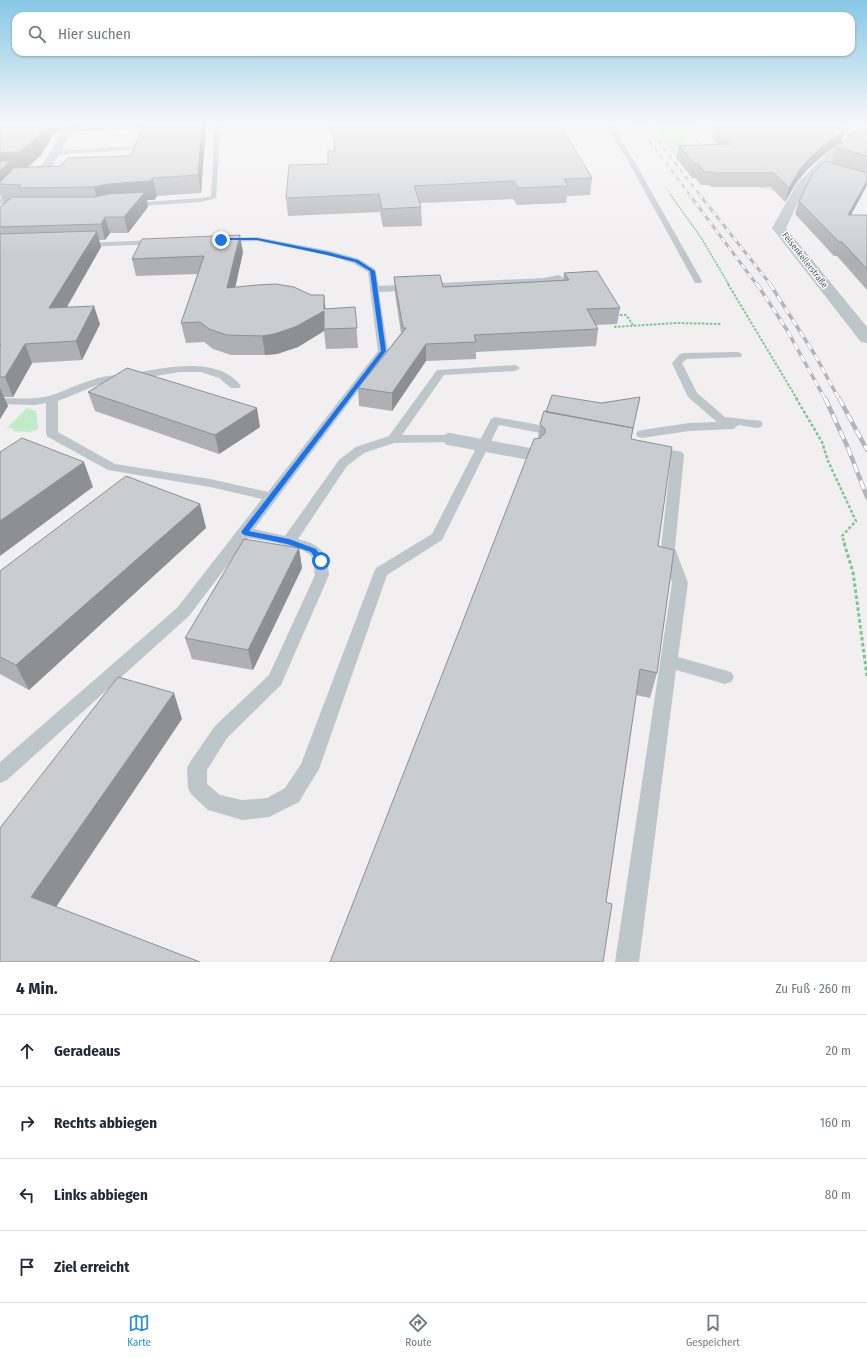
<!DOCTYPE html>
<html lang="de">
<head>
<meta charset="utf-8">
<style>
  :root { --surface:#fff; --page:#f2f2f3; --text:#1f2937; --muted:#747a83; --line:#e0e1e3; --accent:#2a93d0 }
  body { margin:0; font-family:"Fira Sans Condensed",sans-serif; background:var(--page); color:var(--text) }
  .stop { position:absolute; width:12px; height:12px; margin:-9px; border:3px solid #1a73e8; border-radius:50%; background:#fff }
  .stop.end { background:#1a73e8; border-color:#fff; box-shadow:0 1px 4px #0008 }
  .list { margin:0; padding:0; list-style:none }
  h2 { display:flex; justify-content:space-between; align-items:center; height:52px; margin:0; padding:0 16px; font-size:17px }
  h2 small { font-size:13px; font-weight:400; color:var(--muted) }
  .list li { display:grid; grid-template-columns:26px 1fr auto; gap:12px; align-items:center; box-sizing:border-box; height:72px; padding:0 16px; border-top:1px solid var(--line) }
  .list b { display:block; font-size:15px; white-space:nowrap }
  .list em { font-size:13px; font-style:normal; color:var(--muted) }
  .icon { flex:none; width:22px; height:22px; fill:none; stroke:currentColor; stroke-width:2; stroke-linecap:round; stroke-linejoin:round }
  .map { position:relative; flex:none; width:867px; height:962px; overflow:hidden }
  .search { position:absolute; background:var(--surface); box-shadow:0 1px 3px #0004; left:12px; right:12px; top:12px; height:44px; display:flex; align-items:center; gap:10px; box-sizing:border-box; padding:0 14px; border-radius:12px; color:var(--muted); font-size:15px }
  .sheet { height:340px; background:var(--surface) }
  nav { display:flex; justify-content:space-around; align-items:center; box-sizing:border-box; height:56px; border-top:1px solid var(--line); background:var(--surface); font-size:11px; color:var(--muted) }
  nav a { display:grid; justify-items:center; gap:2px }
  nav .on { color:var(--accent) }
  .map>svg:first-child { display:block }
  .green { fill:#c2ebca }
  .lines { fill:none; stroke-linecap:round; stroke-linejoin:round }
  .path-far4 { stroke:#7dc694; stroke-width:1; stroke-dasharray:1.5 1; stroke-linecap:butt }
  .path-far3 { stroke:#7dc694; stroke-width:1.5; stroke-dasharray:2 1; stroke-linecap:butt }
  .path-far2 { stroke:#7dc694; stroke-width:2; stroke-dasharray:2.5 1.5; stroke-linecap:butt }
  .path-far1 { stroke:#7dc694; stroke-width:2.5; stroke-dasharray:3 2; stroke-linecap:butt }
  .path { stroke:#7dc694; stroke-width:3; stroke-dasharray:3.5 2.5; stroke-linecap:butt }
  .lane { fill:#bcc6cb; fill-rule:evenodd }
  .street { fill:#bcc6cb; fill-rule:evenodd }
  .rail-far3-casing { stroke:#b2b6b9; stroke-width:2 }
  .rail-far2-casing { stroke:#b2b6b9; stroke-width:3 }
  .rail-far1-casing { stroke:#b2b6b9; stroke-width:3.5 }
  .rail-casing { stroke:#b2b6b9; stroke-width:4.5 }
  .rail-far3 { stroke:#fff; stroke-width:1.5; stroke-dasharray:4.5; stroke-linecap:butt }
  .rail-far2 { stroke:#fff; stroke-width:2; stroke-dasharray:5.5; stroke-linecap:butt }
  .rail-far1 { stroke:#fff; stroke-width:2.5; stroke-dasharray:7; stroke-linecap:butt }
  .rail { stroke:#fff; stroke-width:3; stroke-dasharray:9; stroke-linecap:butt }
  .lane-bridge { stroke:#bcc6cb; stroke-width:12 }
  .wall { fill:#aeb0b3 }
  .shaded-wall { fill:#8d9092 }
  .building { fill:#cacdd0; stroke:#8d9092 }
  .route { fill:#1a73e8 }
  .labels { text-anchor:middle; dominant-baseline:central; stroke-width:3; stroke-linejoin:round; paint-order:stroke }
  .far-street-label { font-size:9px; fill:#49565b; stroke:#fff }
</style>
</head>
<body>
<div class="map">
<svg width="867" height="962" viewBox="0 0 867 962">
  <rect width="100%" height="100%" fill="#f1eff0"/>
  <path class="green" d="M651,123H668L691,138H680L683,143H671L682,158H676Z
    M671,123H729L737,128H732L730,126L698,125L701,130L821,132L686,130L679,128Z
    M27,408L36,411L38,427L37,430L29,432L13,431L14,429L7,428Z"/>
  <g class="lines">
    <path class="path-far4" d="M670,123L683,130L717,131
      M684,131L702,144
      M679,149L674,144H703
      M755,186L775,190
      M667,189L671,195"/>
    <path class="path-far3" d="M670,194L702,239L729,285"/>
    <path class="path-far2" d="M728,284L797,399
      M616,315H626L633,325
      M614,327L677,323L721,324"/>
    <path class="path-far1" d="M796,398L822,442L828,461L856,521L842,536L845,544"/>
    <path class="path" d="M844,543L853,572L867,676"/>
    <path class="lane" d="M215,123H221L216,198L201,202L127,207L126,205L130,203L201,198L211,196Z
      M604,123H610L633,159L702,281L701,283H695L694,281L627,159Z
      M739,123C746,123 747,125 753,127C758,129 762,128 767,130C758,136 747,129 739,123Z
      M828,129L867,136V140L826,132L825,131Z
      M137,146L140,148L139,149L55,155L52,153L55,151Z
      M16,184L19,186L18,187L3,204H0V198Z
      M257,237L331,251L359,259L375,269L379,286L543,278L559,275L563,278L562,280L543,284L379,292L388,351L254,529L285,536L339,460L356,447L389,436L437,370L515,365L520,368L515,371L444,375L402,435H449L453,436L455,439L453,442L394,443L364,453L347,466L298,539C321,545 327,551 329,575L281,685L227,738L207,770V784L220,795L242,800L267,798L285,788L301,764L374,572L376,568L432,534L491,419L495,417L556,428L560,429L562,432L560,435L556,436L499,425L442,540L387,575L319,769L299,802L269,817L242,820L215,812L208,810L191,794L188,788L187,768L190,762L215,726L269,675L315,575C314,569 314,561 311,556C304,546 261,540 248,538L189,616L7,780L0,783V762L177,608L262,499L210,487L108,470L48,437L46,434V403L35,405L0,404V398C16,398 33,400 49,396C63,392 77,384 92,380C105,375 120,375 134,373C166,368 218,355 241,386L239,388H231L219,378L201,372H181L97,385L58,401V432L115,464L210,479L268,492L378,351L368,272L353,263L327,255L257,241L223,242L219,240L223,238Z
      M156,240L160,242L159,244L84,247L80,245L84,243Z
      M737,352L741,353L742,355L741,357L687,359L682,363L697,393L725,417L761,421L763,424L761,427L757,428L739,425L733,429L689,431L642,438L638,437L636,434L638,431L642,430L689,423L717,422L688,397L672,363L680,354L684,353Z
      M654,447L682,452L684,455L675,548L688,583L678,657L731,672L734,677L731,682L725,684L676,670L639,962H615L672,583L661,548L671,458L650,454L648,451L650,448Z"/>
    <path class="street" d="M68,123H78L49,171L34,176L0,178V172L33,170L41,167Z
      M867,136V142C843,148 822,166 808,186C799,198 793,214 786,228L867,327V343L861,342L772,228L796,185L809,171L830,151L846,141Z"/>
    <g class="rail-far3-casing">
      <path id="rail-far3" d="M636,123L690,195
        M644,123L700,195"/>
    </g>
    <g class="rail-far2-casing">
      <path id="rail-far2" d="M689,194L757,285
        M699,194L771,285"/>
    </g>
    <g class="rail-far1-casing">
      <path id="rail-far1" d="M757,284L787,330L825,399
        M770,284L815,355L839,399"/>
    </g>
    <g class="rail-casing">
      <path id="rail" d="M825,398L848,448L867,497
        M839,398L867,450"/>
    </g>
    <use href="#rail-far3" class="rail-far3"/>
    <use href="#rail-far2" class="rail-far2"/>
    <use href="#rail-far1" class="rail-far1"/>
    <use href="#rail" class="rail"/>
    <path class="lane-bridge" d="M449,439L535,455"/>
  </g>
  <path class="wall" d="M0,123H67L61,132H55L41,155L27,167L60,166L131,156L142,128L75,131L72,123H206L201,193L157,196L154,200H147L148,207L128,233H110L105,240H99L101,247L67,307L100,324L82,360L32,363L13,397H4L8,406L0,419V207L5,203H4L1,195L0,196Z
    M300,123H550L592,178L590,195L567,196L566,203L517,205L513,199L420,203L421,207L422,226L383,227L380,212L288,216L286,198L328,164L335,151L332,124L301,125Z
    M748,123H825L824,127L845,130L841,142L821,157L807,170L796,183L785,202L771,187H711L709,185H701L695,178H692L676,158L679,146L717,144L712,139L715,127H763H754Z
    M867,128V185L851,215H867V290L837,256H834L795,214L799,201L831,163L836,147Z
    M243,252L235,287L326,309L355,307L358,348L326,349L324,331L298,347L277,354L265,355H231L213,349L204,342L186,343L181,323L198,274L136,276L132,259Z
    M564,273L620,308L617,324L596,325L598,329L596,346L476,352V359L426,361L392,411L359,406L358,388L401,333L395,293L394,277L443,287L563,280Z
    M88,392L260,427L219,454L95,411Z
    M640,397L631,439L658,546L657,673L650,698L636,695L606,902L538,439L540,424L546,412Z
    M200,504L206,528L29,690L0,674V571Z
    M299,548L302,568L253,670L192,659L185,638Z"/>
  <path class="shaded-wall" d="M46,123H67L61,132H55L41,155L26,169L0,184V153Z
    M72,123H151V127L75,131Z
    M202,123H206L201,193L198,175Z
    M845,130L841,142L821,157L807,170L796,183L785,202L789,188L800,169L811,157L825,144Z
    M153,178L157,196L154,200H147L148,207L128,233L124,217L99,206L94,187L108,184Z
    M867,181V185L844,228L848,215Z
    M105,217L110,233L105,240L101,224Z
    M97,231L101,247L56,326L49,308Z
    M240,235L243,252L231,307L227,288Z
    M324,295L326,314L324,309Z
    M94,306L100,324L82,360L76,341Z
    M324,311V331L298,347L277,354L265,355L262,336Z
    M25,344L32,363L13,397L5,377Z
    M426,344V361L392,411V393Z
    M0,388L8,406L0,419Z
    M257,408L260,427L219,454L215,435Z
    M84,462L93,487L0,556V521Z
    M200,504L206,528L29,690L16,665Z
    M299,548L302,568L253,670L248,650Z
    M174,693L182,719L48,919L31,897Z"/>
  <path class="building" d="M0,123H46L36,138L20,152L0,153Z
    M144,123H202L198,175L153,178L150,181L108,184L94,187L18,188L21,185L0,184V182L14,168L60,166L68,158L131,156Z
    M332,123H550V124L563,129L592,178L564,179L568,186L518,188L514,181L414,186L421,207L382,209L379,194L286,198L289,165L328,164V151H335Z
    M764,124L842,128L845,130L825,144L811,157L800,169L789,188L774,173H714L712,172H704L698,164H695L679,146L730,144L715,127H767Z
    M867,128V156L836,147L852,134Z
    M0,161H10L0,171Z
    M825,161L867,173V181L848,215H867V269L842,242H839L799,201L812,175Z
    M145,192L124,217H105L101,224L0,227V207L12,197H95L109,194Z
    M97,231L49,308L94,306L76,341L25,344L5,377H0V346L1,345H0V234Z
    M240,235L227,288L257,285L276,284L294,287L311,295H324V309L355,307L357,328L324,329V311L295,327L274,334L262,336L227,335L209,329L200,322L181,323L204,256L132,259L142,239Z
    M597,271L620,308L587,309L598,329L474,335L476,342L426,344L392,393L358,388L406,328H403L394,277L440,275L443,287L569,280L564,273Z
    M127,368L257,408L215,435L88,392Z
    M552,395L601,403L640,397L633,428L546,412Z
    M544,411L633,428L631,439L672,447L658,546L674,550L657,673L640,669L606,902L612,904L603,962H330L534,439L540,438L545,433V429L540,424Z
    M22,438L84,462L0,521V452Z
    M126,476L200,504L16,665L0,657V571Z
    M244,539L299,548L248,650L185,638Z
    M118,677L174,693L31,897L200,962H0V828Z"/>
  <linearGradient id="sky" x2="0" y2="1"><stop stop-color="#86c7e6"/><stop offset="0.48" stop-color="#f9f8f8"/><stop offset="1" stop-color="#f9f8f8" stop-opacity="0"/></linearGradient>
  <rect width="867" height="258" fill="url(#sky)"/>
  <path class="route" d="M221,238H257L328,252L358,260L375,271L386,351L249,531L289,539L316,549L325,561L324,563H318L311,552L287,544L244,535L241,532L381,351L370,271L355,262L327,255L257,240H219Z"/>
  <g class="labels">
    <g class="far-street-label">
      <text transform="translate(805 260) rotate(52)">Felsenkellerstraße</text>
    </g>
  </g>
</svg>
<div class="stop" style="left:321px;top:561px"></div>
<div class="stop end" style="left:221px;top:240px"></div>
<div class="search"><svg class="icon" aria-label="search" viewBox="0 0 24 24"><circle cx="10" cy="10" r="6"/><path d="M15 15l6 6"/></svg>Hier suchen</div>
</div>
<section class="sheet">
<h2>4 Min.<small>Zu Fuß · 260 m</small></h2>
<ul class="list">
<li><svg class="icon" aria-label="ahead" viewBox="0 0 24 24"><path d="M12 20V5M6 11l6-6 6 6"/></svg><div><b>Geradeaus</b></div><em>20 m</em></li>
<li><svg class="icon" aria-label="right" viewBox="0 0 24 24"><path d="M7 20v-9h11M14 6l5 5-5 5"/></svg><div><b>Rechts abbiegen</b></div><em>160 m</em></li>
<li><svg class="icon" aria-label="left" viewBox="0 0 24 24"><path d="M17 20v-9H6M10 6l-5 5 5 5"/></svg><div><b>Links abbiegen</b></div><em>80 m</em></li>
<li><svg class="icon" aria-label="arrive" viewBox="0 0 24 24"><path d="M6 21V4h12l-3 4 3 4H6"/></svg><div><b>Ziel erreicht</b></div></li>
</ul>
</section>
<nav>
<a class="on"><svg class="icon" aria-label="map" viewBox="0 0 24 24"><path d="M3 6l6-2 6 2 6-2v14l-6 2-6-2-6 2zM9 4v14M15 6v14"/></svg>Karte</a>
<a><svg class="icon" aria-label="directions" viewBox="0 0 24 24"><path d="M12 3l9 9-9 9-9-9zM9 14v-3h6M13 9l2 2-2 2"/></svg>Route</a>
<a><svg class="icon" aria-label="saved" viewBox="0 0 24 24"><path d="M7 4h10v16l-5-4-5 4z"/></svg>Gespeichert</a>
</nav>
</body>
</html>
